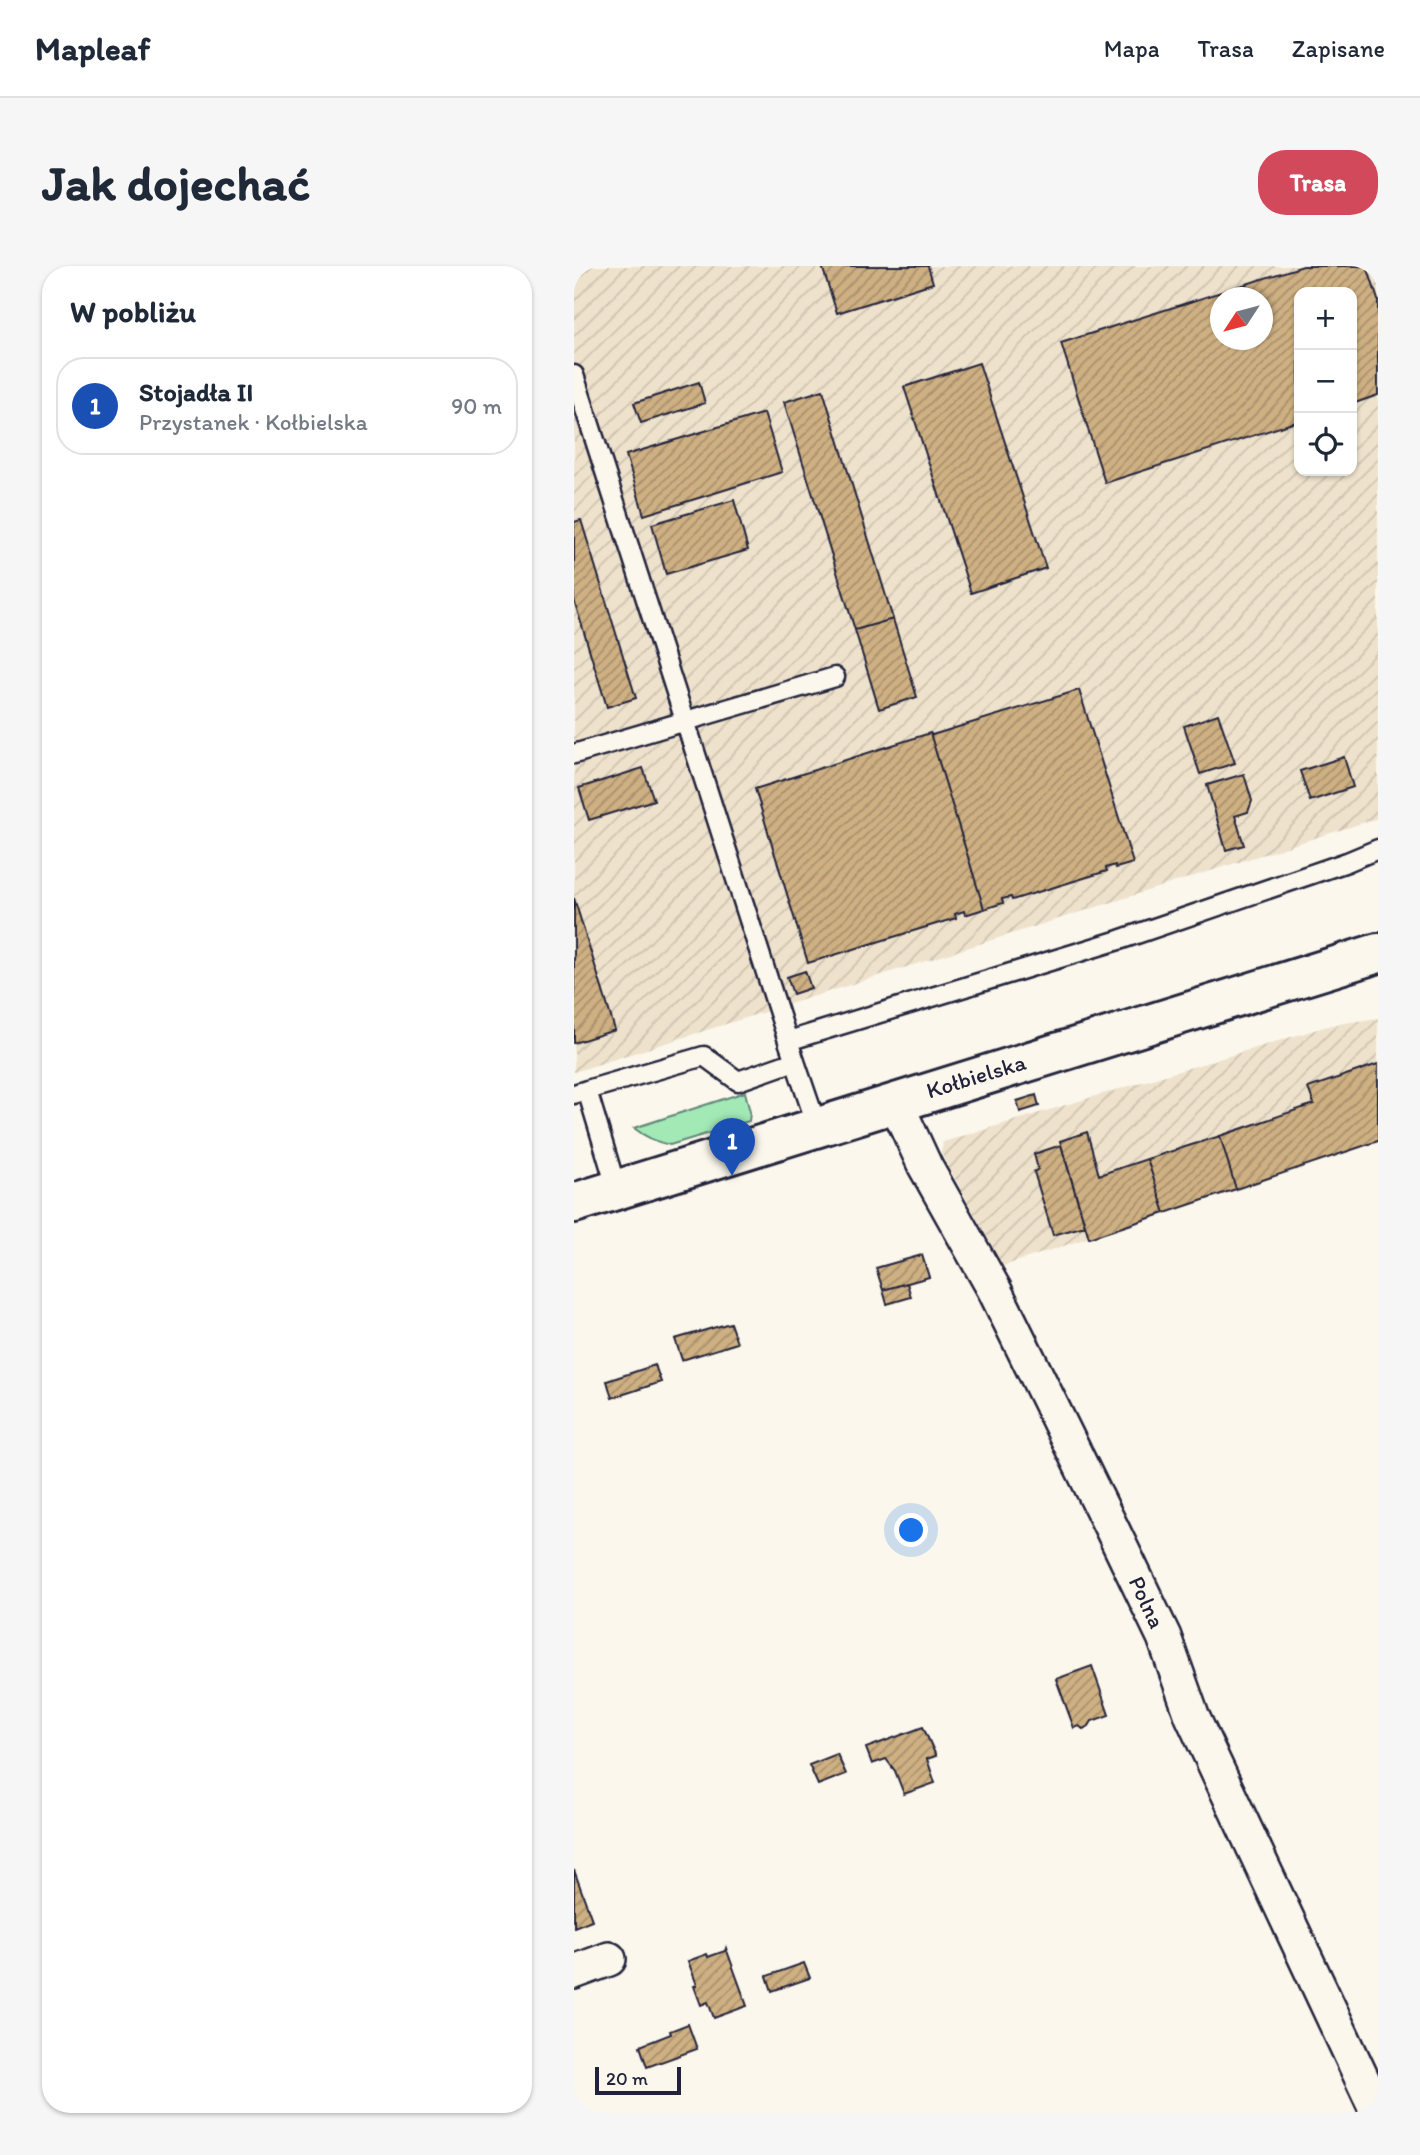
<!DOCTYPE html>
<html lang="pl">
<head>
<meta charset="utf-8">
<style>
  :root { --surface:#fff; --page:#f6f6f7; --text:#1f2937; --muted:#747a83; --line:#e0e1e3; --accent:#d1495b }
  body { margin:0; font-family:Itim,sans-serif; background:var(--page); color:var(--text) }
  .controls { position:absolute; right:21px; top:21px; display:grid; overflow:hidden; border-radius:14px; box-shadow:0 2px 5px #0004 }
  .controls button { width:63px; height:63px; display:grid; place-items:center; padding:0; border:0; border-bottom:2px solid var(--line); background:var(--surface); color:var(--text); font:35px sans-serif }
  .compass { position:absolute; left:636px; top:21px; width:63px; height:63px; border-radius:50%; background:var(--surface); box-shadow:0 2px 5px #0004; rotate:234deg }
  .scale { position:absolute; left:21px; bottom:18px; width:86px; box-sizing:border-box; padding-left:7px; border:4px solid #22223b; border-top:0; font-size:19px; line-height:24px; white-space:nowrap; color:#22223b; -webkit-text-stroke:5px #fbf7ec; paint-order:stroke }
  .you { position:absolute; left:338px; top:1265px; width:24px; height:24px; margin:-18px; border:5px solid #fff; border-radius:50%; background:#1a73e8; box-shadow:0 0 0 10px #1a73e833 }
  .badge { display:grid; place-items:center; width:46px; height:46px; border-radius:50%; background:var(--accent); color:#fff; font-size:23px; font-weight:700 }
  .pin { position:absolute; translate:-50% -58px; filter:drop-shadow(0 2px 4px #0008) }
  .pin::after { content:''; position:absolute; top:37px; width:24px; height:21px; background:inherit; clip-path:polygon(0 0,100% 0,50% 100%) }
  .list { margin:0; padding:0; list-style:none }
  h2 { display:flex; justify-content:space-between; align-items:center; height:91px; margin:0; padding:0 28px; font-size:30px }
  h2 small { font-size:23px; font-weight:400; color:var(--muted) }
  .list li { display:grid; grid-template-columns:46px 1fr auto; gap:21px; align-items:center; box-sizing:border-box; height:98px; margin:0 14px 14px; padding:0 14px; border:2px solid var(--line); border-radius:28px }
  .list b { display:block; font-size:26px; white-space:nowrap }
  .list p { margin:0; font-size:23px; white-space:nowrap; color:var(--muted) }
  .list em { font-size:23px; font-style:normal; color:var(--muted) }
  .icon { flex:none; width:38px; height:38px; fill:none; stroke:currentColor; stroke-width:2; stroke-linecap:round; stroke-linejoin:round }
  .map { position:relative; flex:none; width:804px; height:1847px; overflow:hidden; border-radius:28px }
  header { display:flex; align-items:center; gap:42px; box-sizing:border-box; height:98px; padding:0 35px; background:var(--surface); border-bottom:2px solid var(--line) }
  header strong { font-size:33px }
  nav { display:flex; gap:38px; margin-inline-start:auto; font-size:24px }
  .intro { display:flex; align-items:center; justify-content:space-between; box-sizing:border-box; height:168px; padding:0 42px }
  h1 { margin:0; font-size:49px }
  .button { padding:18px 32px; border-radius:28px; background:var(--accent); color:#fff; font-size:24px; font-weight:700 }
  main { display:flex; gap:42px; padding:0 42px }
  aside { flex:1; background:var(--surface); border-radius:28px; box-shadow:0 2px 5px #0004 }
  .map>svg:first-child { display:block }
  .industrial { fill:url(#industrial-furrows); fill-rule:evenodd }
  .grass { fill:#a2e9b6; stroke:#628678; stroke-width:2 }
  .building { fill:url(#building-hatch); stroke:#22223b; stroke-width:2; fill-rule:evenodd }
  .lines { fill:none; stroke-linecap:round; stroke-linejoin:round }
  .service-casing { stroke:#22223b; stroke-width:23 }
  .minor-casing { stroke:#22223b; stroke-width:38 }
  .tertiary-casing { stroke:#22223b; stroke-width:44 }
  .service { stroke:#fbf7ec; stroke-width:18 }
  .minor { stroke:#fbf7ec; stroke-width:33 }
  .tertiary { stroke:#fbf7ec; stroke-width:38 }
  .labels { text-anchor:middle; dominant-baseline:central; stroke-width:6; stroke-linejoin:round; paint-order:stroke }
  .street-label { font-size:23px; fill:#22223b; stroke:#fbf7ec }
</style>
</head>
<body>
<header>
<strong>Mapleaf</strong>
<nav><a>Mapa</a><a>Trasa</a><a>Zapisane</a></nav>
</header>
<div class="intro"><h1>Jak dojechać</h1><a class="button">Trasa</a></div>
<main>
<aside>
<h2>W pobliżu<small></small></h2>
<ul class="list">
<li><span class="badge" style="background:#1a4fb4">1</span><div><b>Stojadła II</b><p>Przystanek · Kołbielska</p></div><em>90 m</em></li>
</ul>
</aside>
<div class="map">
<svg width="804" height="1847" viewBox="0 0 804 1847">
  <defs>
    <pattern id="industrial-furrows" width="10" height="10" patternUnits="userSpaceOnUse" patternTransform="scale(1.75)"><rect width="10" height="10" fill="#eee2cc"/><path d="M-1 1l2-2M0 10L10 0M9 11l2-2" fill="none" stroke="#ccc2b0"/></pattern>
    <pattern id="building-hatch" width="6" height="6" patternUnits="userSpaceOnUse" patternTransform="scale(1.75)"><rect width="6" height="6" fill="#ceb082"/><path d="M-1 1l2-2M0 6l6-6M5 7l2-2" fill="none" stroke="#a78f6c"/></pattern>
  </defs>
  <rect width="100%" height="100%" fill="#fbf7ec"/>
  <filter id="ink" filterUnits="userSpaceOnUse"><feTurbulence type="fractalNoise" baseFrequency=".0143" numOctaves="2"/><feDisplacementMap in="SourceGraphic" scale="14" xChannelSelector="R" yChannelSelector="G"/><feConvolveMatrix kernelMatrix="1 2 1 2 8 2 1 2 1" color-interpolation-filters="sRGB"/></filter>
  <g filter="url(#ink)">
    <path class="industrial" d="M0,0H804V552L0,806ZM725,26H778V205H725ZM646,32H688V74H646Z
      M804,752V876L429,1000L367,887L369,876L757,759Z"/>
    <path class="grass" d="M171,826L176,846L175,855L96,879C81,876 71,871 60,862Z"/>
    <path class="building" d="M248,0H354L359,17L263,47Z
      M729,0H793L804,34V129L778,138V26H725V155L531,217L487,77ZM646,32H688V74H646Z
      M405,97L472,302L397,327L330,121Z
      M125,116L131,137L67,157L60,137Z
      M249,124L319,353L281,364L210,136Z
      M190,147L208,206L70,249L52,189Z
      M160,234L174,284L92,308L78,258Z
      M7,254L62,432L33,441L0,334V256Z
      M319,353L343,431L305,443L281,364Z
      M505,424L559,597L542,602L541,599L532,602L533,605L438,634L437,631L428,633L429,637L410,643L356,467L358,469Z
      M644,448L661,497L626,508L610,460Z
      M356,467L410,643L391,649L390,645L381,648L382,652L234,697L181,523Z
      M770,491L779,521L736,535L726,505Z
      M69,502L80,534L15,554L5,522Z
      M670,508L678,535L674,546L661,550L670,579L652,584L633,519Z
      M0,632L41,764L0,777Z
      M231,705L237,722L219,728L213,711Z
      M804,798V875L662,923L646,870L740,838L734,822Z
      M462,829L465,840L446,846L443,835Z
      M513,866L525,909L573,893L591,947L515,972L486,875Z
      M646,870L662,923L591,947L573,893Z
      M487,879L511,960L479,969L460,906L464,903L460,888Z
      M348,989L355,1011L309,1024L302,1002Z
      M333,1017L337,1031L313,1038L309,1024Z
      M156,1057L163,1077L108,1094L101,1073Z
      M81,1099L87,1116L38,1132L33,1115Z
      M518,1400L535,1449L518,1455L515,1460L509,1463L505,1460L500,1462L482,1413Z
      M349,1461L362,1490L353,1493L361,1517L330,1528L321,1505L312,1493L298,1498L292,1482Z
      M263,1488L272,1508L244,1519L235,1499Z
      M0,1604L18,1654L0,1661Z
      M152,1682L173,1740L140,1752L134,1736L127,1739L120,1720L123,1719L114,1695L133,1688L134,1691L151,1685Z
      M230,1697L236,1712L198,1725L193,1710Z
      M114,1758L123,1783L73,1801L66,1780L97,1768L96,1765Z"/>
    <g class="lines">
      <g class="service-casing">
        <path id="service" d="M0,109L214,775
          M0,488L261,411
          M13,824L130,790L164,815L221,795
          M0,828L13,824L43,924
          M243,860L214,775L545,674L773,596L804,583"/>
      </g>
      <g class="minor-casing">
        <path id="minor" d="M321,835L351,900L420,1023L539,1265L590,1371L618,1450L804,1847
          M0,1706L35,1693"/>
      </g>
      <g class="tertiary-casing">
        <path id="tertiary" d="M0,937L804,687"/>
      </g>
      <use href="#service" class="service"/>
      <use href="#minor" class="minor"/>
      <use href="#tertiary" class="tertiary"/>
    </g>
  </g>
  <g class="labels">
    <g class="street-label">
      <text transform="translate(402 810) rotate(-17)">Kołbielska</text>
      <text transform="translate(573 1336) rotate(65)">Polna</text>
    </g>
  </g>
</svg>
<div class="controls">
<button>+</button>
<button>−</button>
<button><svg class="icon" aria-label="locate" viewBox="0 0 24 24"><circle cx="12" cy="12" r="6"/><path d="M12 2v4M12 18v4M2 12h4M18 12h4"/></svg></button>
</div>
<svg class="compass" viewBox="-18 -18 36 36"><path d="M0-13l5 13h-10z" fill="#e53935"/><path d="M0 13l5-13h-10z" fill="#747a83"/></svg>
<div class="scale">20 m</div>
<div class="you"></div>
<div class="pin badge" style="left:158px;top:910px;background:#1a4fb4">1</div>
</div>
</main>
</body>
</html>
